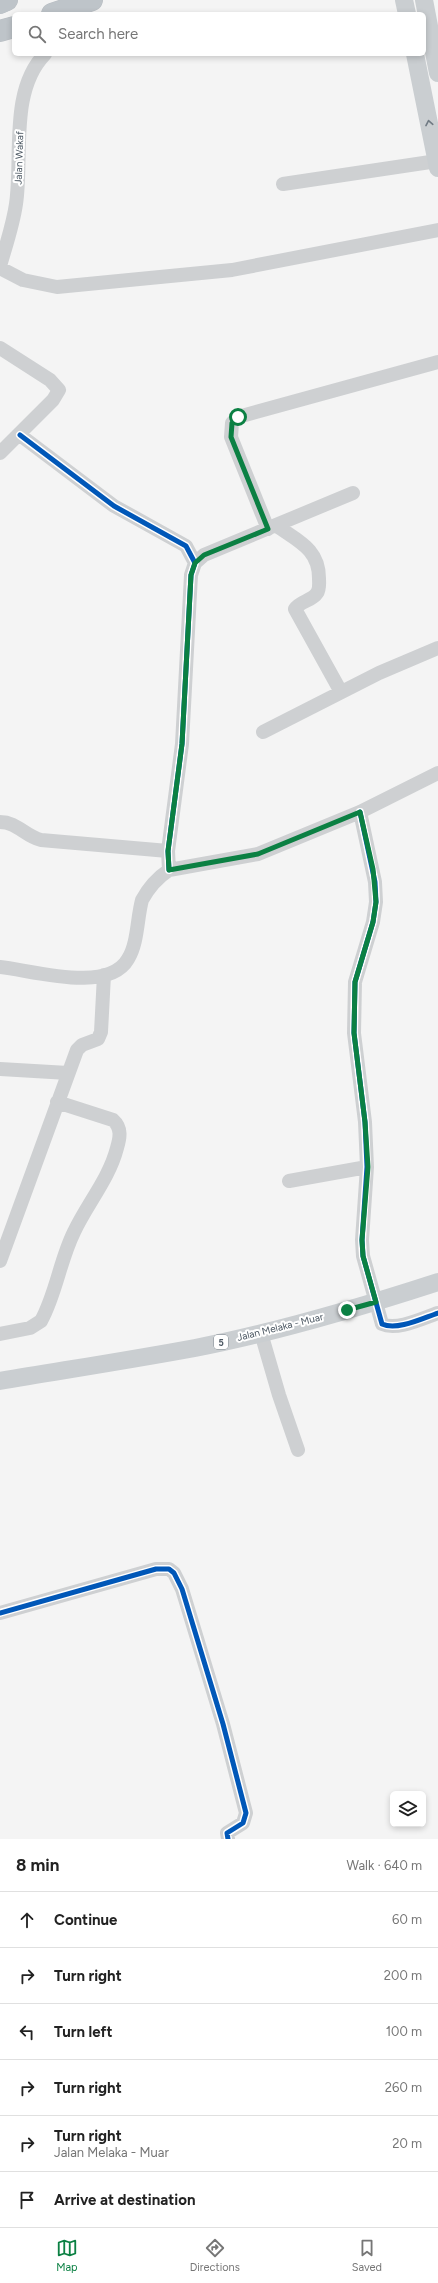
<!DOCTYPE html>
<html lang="en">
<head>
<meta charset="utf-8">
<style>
  :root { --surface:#fff; --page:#f6f6f6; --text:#222; --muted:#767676; --line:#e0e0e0; --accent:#0b8043 }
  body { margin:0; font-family:Figtree,sans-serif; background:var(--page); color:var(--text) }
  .controls { position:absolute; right:12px; bottom:12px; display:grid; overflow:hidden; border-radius:6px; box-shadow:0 2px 6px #0003 }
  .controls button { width:36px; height:36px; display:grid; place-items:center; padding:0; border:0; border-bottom:1px solid var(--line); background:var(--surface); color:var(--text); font:20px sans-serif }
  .stop { position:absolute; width:12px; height:12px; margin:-9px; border:3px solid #0b8043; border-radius:50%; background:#fff }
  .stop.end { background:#0b8043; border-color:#fff; box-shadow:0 1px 4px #0008 }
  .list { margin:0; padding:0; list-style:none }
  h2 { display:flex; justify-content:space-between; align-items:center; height:52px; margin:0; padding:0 16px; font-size:17px }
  h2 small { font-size:13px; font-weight:400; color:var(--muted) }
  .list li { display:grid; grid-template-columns:26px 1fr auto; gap:12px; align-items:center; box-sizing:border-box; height:56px; padding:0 16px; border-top:1px solid var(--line) }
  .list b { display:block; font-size:15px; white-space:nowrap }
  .list p { margin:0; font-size:13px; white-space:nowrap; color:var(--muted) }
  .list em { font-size:13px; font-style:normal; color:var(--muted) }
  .icon { flex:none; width:22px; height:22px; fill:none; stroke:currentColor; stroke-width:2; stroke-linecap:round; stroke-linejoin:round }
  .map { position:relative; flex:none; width:438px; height:1839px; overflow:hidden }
  .search { position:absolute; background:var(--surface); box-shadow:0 2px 6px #0003; left:12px; right:12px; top:12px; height:44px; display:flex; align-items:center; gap:10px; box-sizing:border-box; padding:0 14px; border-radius:6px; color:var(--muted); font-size:15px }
  .sheet { height:388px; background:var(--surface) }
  nav { display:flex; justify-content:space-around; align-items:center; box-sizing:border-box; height:56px; border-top:1px solid var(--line); background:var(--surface); font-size:11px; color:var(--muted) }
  nav a { display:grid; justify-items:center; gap:2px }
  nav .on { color:var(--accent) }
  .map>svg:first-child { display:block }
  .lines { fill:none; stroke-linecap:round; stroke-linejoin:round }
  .highway-casing { stroke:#b9bec3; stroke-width:22 }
  .minor { stroke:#ced0d2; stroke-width:14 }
  .major { stroke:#caced1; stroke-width:18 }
  .highway { stroke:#bec4c9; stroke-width:21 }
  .cycleway-casing { stroke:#fff; stroke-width:8 }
  .cycleway { stroke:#0057b8; stroke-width:5 }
  .oneway { stroke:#707a83 }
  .route { stroke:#0b8043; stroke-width:5 }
  .labels { text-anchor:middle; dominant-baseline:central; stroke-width:4; stroke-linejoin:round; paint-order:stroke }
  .shield { fill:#fff; stroke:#808990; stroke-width:1 }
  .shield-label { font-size:9px; font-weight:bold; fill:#4a5661 }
  .street-label { font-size:10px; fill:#4a5661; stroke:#fff }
</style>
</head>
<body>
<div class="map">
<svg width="438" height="1839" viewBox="0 0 438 1839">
  <rect width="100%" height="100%" fill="#f4f4f4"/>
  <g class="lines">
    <g class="highway-casing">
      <path id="highway" d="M0,3L7,0
        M52,14L92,0
        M0,31L14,27"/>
    </g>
    <path class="minor" d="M283,184L437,161
      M0,266C6,245 13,225 16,204C23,157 9,91 45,54
      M0,268L23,280L57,287L232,270L438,230
      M0,348L50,380L59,390L53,400L0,453
      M20,435L114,506L186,546L195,563L191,575L182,744L168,851L169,870
      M277,526C298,541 319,549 319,578C319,583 320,589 317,593C312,601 300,601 295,609L341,692
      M268,529L231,437L232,423L238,417L438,362
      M195,563L204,555L353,493
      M263,732L379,673L438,648
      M360,812L375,882L376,902L373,922L355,982L354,1033L365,1122L367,1167L362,1240L363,1256L382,1324C397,1331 423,1318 438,1313
      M0,822C17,822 25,836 41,840L168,851
      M0,967C31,970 108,994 128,959C138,943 137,918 142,900C149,887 157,878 169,870L258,854L360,812L438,773
      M0,1069L68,1073
      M289,1181L367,1167
      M0,1261L77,1050L82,1045L98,1039L101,1032L104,975
      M261,1333L279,1395L298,1450
      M0,1334L30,1328L41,1321C56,1294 60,1260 74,1232C87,1204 109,1179 117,1148C120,1138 122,1128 113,1120L57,1102
      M0,1613L156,1569H169L174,1573L182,1589L223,1724L246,1813L243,1823L227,1833L228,1839"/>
    <path class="major" d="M404,0L407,14
      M424,0L438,73
      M415,54L438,168
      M0,1381C65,1370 130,1360 195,1348C277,1332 358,1308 438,1282"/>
    <use href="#highway" class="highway"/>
    <g class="cycleway-casing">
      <path id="cycleway" d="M20,435L114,506L186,546L195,563L191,575L182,744L168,851L169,870
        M360,812L375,882L376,902L373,922L355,982L354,1033L365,1122L367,1167L362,1240L363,1256L382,1324C397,1331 423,1318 438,1313
        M0,1613L156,1569H169L174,1573L182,1589L223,1724L246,1813L243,1823L227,1833L228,1839"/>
    </g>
    <use href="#cycleway" class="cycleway"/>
  </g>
  <defs><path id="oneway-chevron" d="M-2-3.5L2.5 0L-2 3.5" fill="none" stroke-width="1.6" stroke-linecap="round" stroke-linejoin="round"/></defs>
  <use class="oneway" href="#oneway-chevron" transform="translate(429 123) rotate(-101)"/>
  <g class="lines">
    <path class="route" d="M238,417L232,423L231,437L268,529L204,555L195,563L191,575L182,744L168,851L169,870L258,854L360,812L373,869L376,902L373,922L355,982L354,1033L365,1122L368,1167L362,1240L363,1256L376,1302L347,1310"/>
  </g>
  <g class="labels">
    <rect class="shield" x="214" y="1335" width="14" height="14" rx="3"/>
    <g class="shield-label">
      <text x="221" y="1342">5</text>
    </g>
    <g class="street-label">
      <text transform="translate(19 158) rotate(-88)">Jalan Wakaf</text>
      <text transform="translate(280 1327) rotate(-14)">Jalan Melaka - Muar</text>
    </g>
  </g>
</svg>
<div class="controls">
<button><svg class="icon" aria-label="layers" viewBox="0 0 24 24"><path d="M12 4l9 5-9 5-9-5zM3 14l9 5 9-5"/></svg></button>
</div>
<div class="stop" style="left:238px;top:417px"></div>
<div class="stop end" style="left:347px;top:1310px"></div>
<div class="search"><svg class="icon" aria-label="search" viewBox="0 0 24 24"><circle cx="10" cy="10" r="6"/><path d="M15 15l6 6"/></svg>Search here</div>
</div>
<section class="sheet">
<h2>8 min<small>Walk · 640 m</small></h2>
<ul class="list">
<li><svg class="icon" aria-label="ahead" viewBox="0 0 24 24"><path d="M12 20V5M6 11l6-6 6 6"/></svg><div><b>Continue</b></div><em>60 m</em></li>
<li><svg class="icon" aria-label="right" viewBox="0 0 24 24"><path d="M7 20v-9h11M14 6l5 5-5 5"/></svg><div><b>Turn right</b></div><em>200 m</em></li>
<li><svg class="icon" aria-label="left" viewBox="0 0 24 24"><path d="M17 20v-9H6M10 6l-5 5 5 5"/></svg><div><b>Turn left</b></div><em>100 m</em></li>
<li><svg class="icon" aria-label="right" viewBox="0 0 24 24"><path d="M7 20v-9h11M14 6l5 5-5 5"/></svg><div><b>Turn right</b></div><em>260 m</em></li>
<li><svg class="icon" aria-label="right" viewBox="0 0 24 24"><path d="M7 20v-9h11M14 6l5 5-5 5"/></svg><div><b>Turn right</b><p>Jalan Melaka - Muar</p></div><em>20 m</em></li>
<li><svg class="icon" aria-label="arrive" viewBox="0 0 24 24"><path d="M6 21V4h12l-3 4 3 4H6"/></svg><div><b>Arrive at destination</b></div></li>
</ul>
</section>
<nav>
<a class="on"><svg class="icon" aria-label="map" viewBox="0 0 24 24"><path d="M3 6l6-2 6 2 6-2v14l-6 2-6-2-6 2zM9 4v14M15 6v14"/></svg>Map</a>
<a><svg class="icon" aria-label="directions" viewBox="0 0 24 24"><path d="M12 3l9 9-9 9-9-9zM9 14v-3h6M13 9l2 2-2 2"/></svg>Directions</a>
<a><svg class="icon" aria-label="saved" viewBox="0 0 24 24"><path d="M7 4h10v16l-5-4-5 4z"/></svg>Saved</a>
</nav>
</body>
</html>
